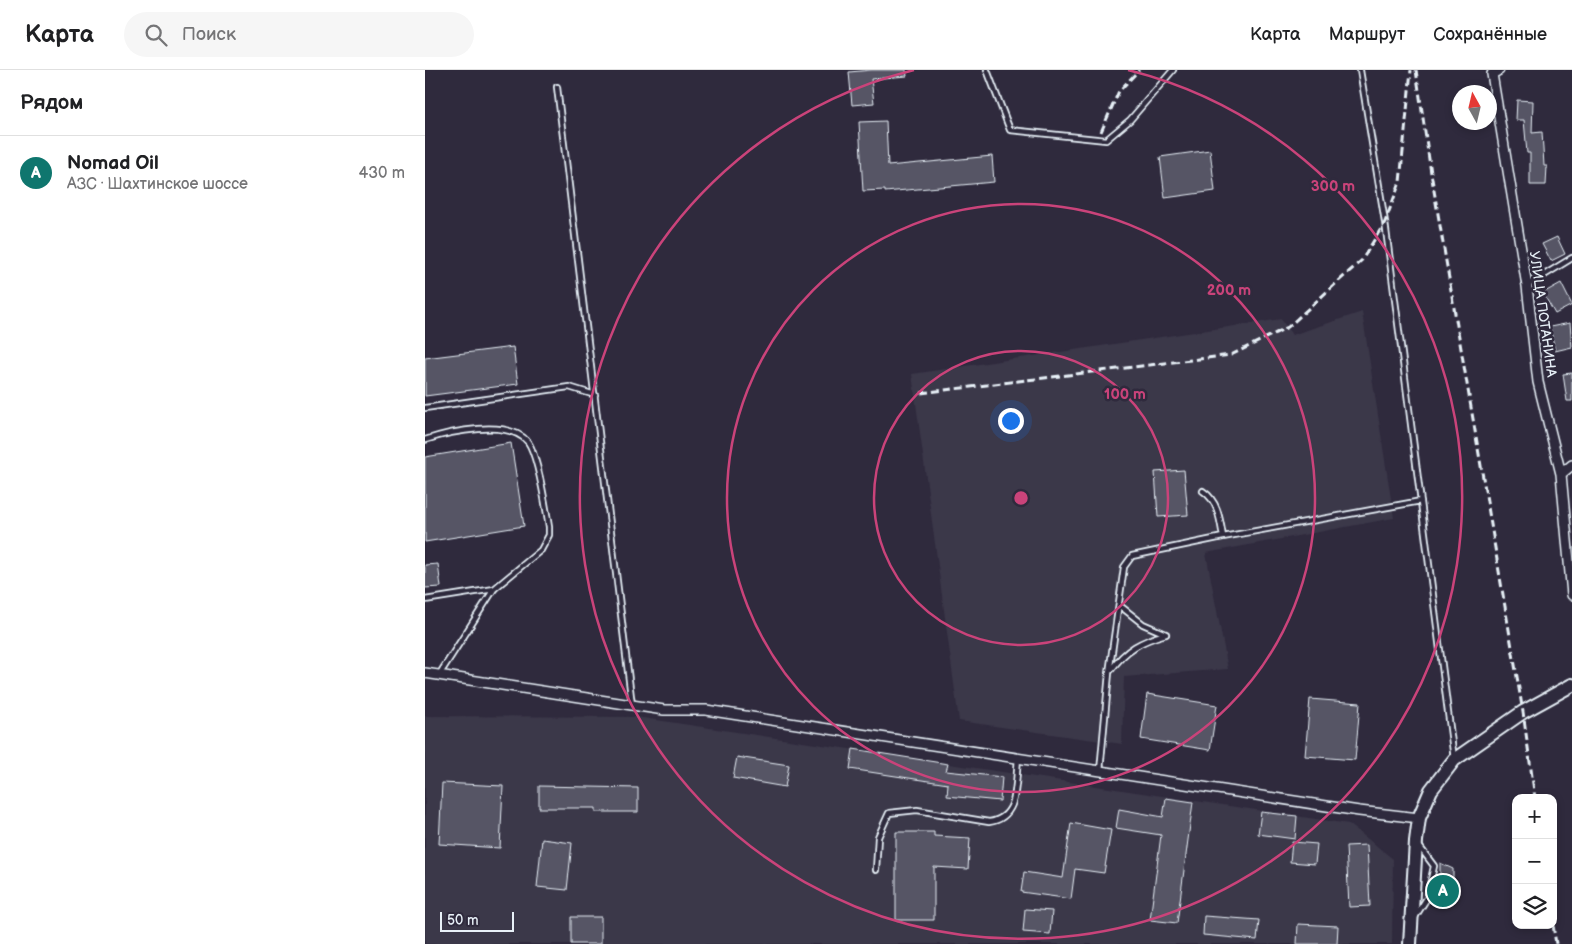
<!DOCTYPE html>
<html lang="ru">
<head>
<meta charset="utf-8">
<style>
  :root { --surface:#fff; --page:#f6f6f6; --text:#202124; --muted:#757577; --line:#e0e0e0; --accent:#0f766e }
  body { margin:0; font-family:"Balsamiq Sans",sans-serif; background:var(--page); color:var(--text) }
  .controls { position:absolute; right:15px; bottom:15px; display:grid; overflow:hidden; border-radius:10px; box-shadow:0 2px 8px #0003 }
  .controls button { width:45px; height:45px; display:grid; place-items:center; padding:0; border:0; border-bottom:1px solid var(--line); background:var(--surface); color:var(--text); font:25px sans-serif }
  .compass { position:absolute; left:1027px; top:15px; width:45px; height:45px; border-radius:50%; background:var(--surface); box-shadow:0 2px 8px #0003; rotate:352deg }
  .scale { position:absolute; left:15px; bottom:12px; width:74px; box-sizing:border-box; padding-left:5px; border:2px solid #e8f1f8; border-top:0; font-size:14px; line-height:18px; white-space:nowrap; color:#e8f1f8; -webkit-text-stroke:4px #2f2a3d; paint-order:stroke }
  .you { position:absolute; left:585px; top:350px; width:18px; height:18px; margin:-12px; border:4px solid #fff; border-radius:50%; background:#1a73e8; box-shadow:0 0 0 8px #1a73e833 }
  .badge { display:grid; place-items:center; width:32px; height:32px; border-radius:50%; background:var(--accent); color:#fff; font-size:16px; font-weight:700 }
  .pin { position:absolute; translate:-50% -50%; border:2px solid #fff; box-shadow:0 1px 5px #0006 }
  .list { margin:0; padding:0; list-style:none }
  h2 { display:flex; justify-content:space-between; align-items:center; height:65px; margin:0; padding:0 20px; font-size:21px }
  h2 small { font-size:16px; font-weight:400; color:var(--muted) }
  .list li { display:grid; grid-template-columns:32px 1fr auto; gap:15px; align-items:center; box-sizing:border-box; height:75px; padding:0 20px; border-top:1px solid var(--line) }
  .list b { display:block; font-size:19px; white-space:nowrap }
  .list p { margin:0; font-size:16px; white-space:nowrap; color:var(--muted) }
  .list em { font-size:16px; font-style:normal; color:var(--muted) }
  .icon { flex:none; width:28px; height:28px; fill:none; stroke:currentColor; stroke-width:2; stroke-linecap:round; stroke-linejoin:round }
  .map { position:relative; flex:none; width:1147px; height:874px; overflow:hidden }
  header { display:flex; align-items:center; gap:30px; box-sizing:border-box; height:70px; padding:0 25px; background:var(--surface); border-bottom:1px solid var(--line) }
  header strong { font-size:24px }
  nav { display:flex; gap:28px; margin-inline-start:auto; font-size:18px }
  .search { width:350px; height:45px; background:var(--page); display:flex; align-items:center; gap:12px; box-sizing:border-box; padding:0 18px; border-radius:28px; color:var(--muted); font-size:19px }
  main { display:flex }
  aside { flex:1; background:var(--surface) }
  .map>svg:first-child { display:block }
  .built { fill:#3b3749 }
  .building { fill:#575565; stroke:#e8f1f8 }
  .lines { fill:none; stroke-linecap:round; stroke-linejoin:round }
  .service-casing { stroke:#e8f1f8; stroke-width:8 }
  .minor-casing { stroke:#e8f1f8; stroke-width:12 }
  .secondary-casing { stroke:#e8f1f8; stroke-width:16 }
  .service { stroke:#2f2a3d; stroke-width:4.5 }
  .minor { stroke:#2f2a3d; stroke-width:9 }
  .secondary { stroke:#2f2a3d; stroke-width:12 }
  .rail { stroke:#e8f1f8; stroke-width:3; stroke-dasharray:8 4; stroke-linecap:butt }
  .ring { fill:none; stroke:#ca437a; stroke-width:2.5 }
  .labels { text-anchor:middle; dominant-baseline:central; stroke-width:5; stroke-linejoin:round; paint-order:stroke }
  .street-label { font-size:14px; fill:#e8f1f8; stroke:#2f2a3d }
  .centre { fill:#ca437a; stroke:#2f2a3d; stroke-width:2.5 }
  .ring-label { font-size:15px; text-anchor:middle; font-weight:bold; fill:#ca437a; stroke:#2f2a3d; stroke-width:5; stroke-linejoin:round; paint-order:stroke }
</style>
</head>
<body>
<header>
<strong>Карта</strong>
<div class="search"><svg class="icon" aria-label="search" viewBox="0 0 24 24"><circle cx="10" cy="10" r="6"/><path d="M15 15l6 6"/></svg>Поиск</div>
<nav><a>Карта</a><a>Маршрут</a><a>Сохранённые</a></nav>
</header>
<main>
<aside>
<h2>Рядом<small></small></h2>
<ul class="list">
<li><span class="badge">A</span><div><b>Nomad Oil</b><p>АЗС · Шахтинское шоссе</p></div><em>430 m</em></li>
</ul>
</aside>
<div class="map">
<svg width="1147" height="874" viewBox="0 0 1147 874">
  <rect width="100%" height="100%" fill="#2f2a3d"/>
  <filter id="ink" filterUnits="userSpaceOnUse"><feTurbulence type="fractalNoise" baseFrequency=".02" numOctaves="2"/><feDisplacementMap in="SourceGraphic" scale="10" xChannelSelector="R" yChannelSelector="G"/><feConvolveMatrix kernelMatrix="1 2 1 2 8 2 1 2 1" color-interpolation-filters="sRGB"/></filter>
  <g filter="url(#ink)">
    <path class="built" d="M937,242L969,448L781,483L803,599L699,607L697,674L534,651L487,304L856,249L867,265Z
      M0,646L211,647L924,754L968,789L967,874H0Z"/>
    <path class="building" d="M447,0H481L482,6L446,9L449,33L427,35L424,2Z
      M1092,30L1108,31L1107,63L1117,62L1119,96H1122L1121,115H1105V83H1102L1099,50H1091Z
      M461,51L463,96L567,86L569,112L460,122V120L438,121L434,52Z
      M785,80L790,121L740,128L735,87Z
      M1132,167L1140,184L1126,191L1117,174Z
      M1136,213L1147,235L1130,244L1118,223Z
      M1145,253L1147,277L1130,281L1125,257Z
      M88,277L93,314L0,326V288Z
      M1147,303V331H1142L1138,304Z
      M86,373L99,456L0,472V387Z
      M759,400L763,445L733,447L730,402Z
      M13,494L16,517L0,518V495Z
      M722,624L792,635L785,680L716,669Z
      M885,629L935,633L930,690L880,686Z
      M428,679L523,694L521,701L577,707L575,731L522,726L523,714L425,699Z
      M312,687L364,695L360,717L308,708Z
      M17,713L78,716L75,778L14,774Z
      M114,716L213,718V742H171V738H114Z
      M741,728L768,732L752,853L725,850L736,765L691,758L694,739L738,747Z
      M836,742L872,746L870,769L833,764Z
      M646,753L686,760L679,803L650,799L646,829L596,822L599,802L638,808Z
      M471,762H509V766L545,768L543,799L509,797V850H471Z
      M117,769L147,773L142,820L112,817Z
      M867,772L892,774L890,794L865,792Z
      M942,775L945,836L924,837L921,776Z
      M1015,793L1028,799V822L1019,836L1006,828L1015,814Z
      M600,839L627,841L625,864L598,862Z
      M779,846L834,850L832,870L778,865Z
      M146,847H176V874H146Z
      M873,854L913,856L912,874H872Z"/>
    <g class="lines">
      <g class="service-casing">
        <path id="service" d="M562,0L585,60L681,70L705,50L748,0
          M935,0L960,152L1029,689
          M132,17L207,635
          M1103,215L1147,188
          M0,338L144,317L170,325
          M0,370C24,362 84,348 103,372C113,386 121,438 124,457V465L116,480L69,519L14,605
          M778,421C793,431 795,449 798,467
          M0,530L69,519
          M694,535L718,554L741,564
          M686,600C701,579 716,571 741,564
          M675,701L684,603L699,497L707,486L798,467L996,431
          M451,800L453,767L464,743L492,740L564,752C595,748 590,713 593,689
          M990,847L1002,828L1009,796L994,776"/>
      </g>
      <g class="minor-casing">
        <path id="minor" d="M1074,0L1067,4L1102,216L1113,312L1136,404L1147,525
          M1136,404L1147,395
          M0,603L239,640H281L934,741L994,748"/>
      </g>
      <g class="secondary-casing">
        <path id="secondary" d="M985,874L991,771L994,748L1006,720L1029,690L1098,642L1147,615"/>
      </g>
      <use href="#service" class="service"/>
      <use href="#minor" class="minor"/>
      <use href="#secondary" class="secondary"/>
      <path class="rail" d="M991,0L1006,103L1098,642L1110,728
        M676,62L694,21L714,0
        M496,323L806,285L863,257L937,190L960,152L975,112L986,0
        M1128,855L1131,874"/>
    </g>
  </g>
  <g class="ring">
    <circle cx="596" cy="428" r="147"/>
    <circle cx="596" cy="428" r="294"/>
    <path d="M703 0A441 441 0 1 1 489 0"/>
  </g>
  <g class="labels">
    <g class="street-label">
      <text transform="translate(1118 244) rotate(82)">УЛИЦА ПОТАНИНА</text>
    </g>
  </g>
  <circle cx="596" cy="428" r="8" class="centre"/>
  <g class="ring-label">
    <text x="908" y="121">300 m</text>
    <text x="804" y="225">200 m</text>
    <text x="700" y="329">100 m</text>
  </g>
</svg>
<div class="controls">
<button>+</button>
<button>−</button>
<button><svg class="icon" aria-label="layers" viewBox="0 0 24 24"><path d="M12 4l9 5-9 5-9-5zM3 14l9 5 9-5"/></svg></button>
</div>
<svg class="compass" viewBox="-18 -18 36 36"><path d="M0-13l5 13h-10z" fill="#e53935"/><path d="M0 13l5-13h-10z" fill="#757577"/></svg>
<div class="scale">50 m</div>
<div class="you"></div>
<div class="pin badge" style="left:1018px;top:821px">A</div>
</div>
</main>
</body>
</html>
